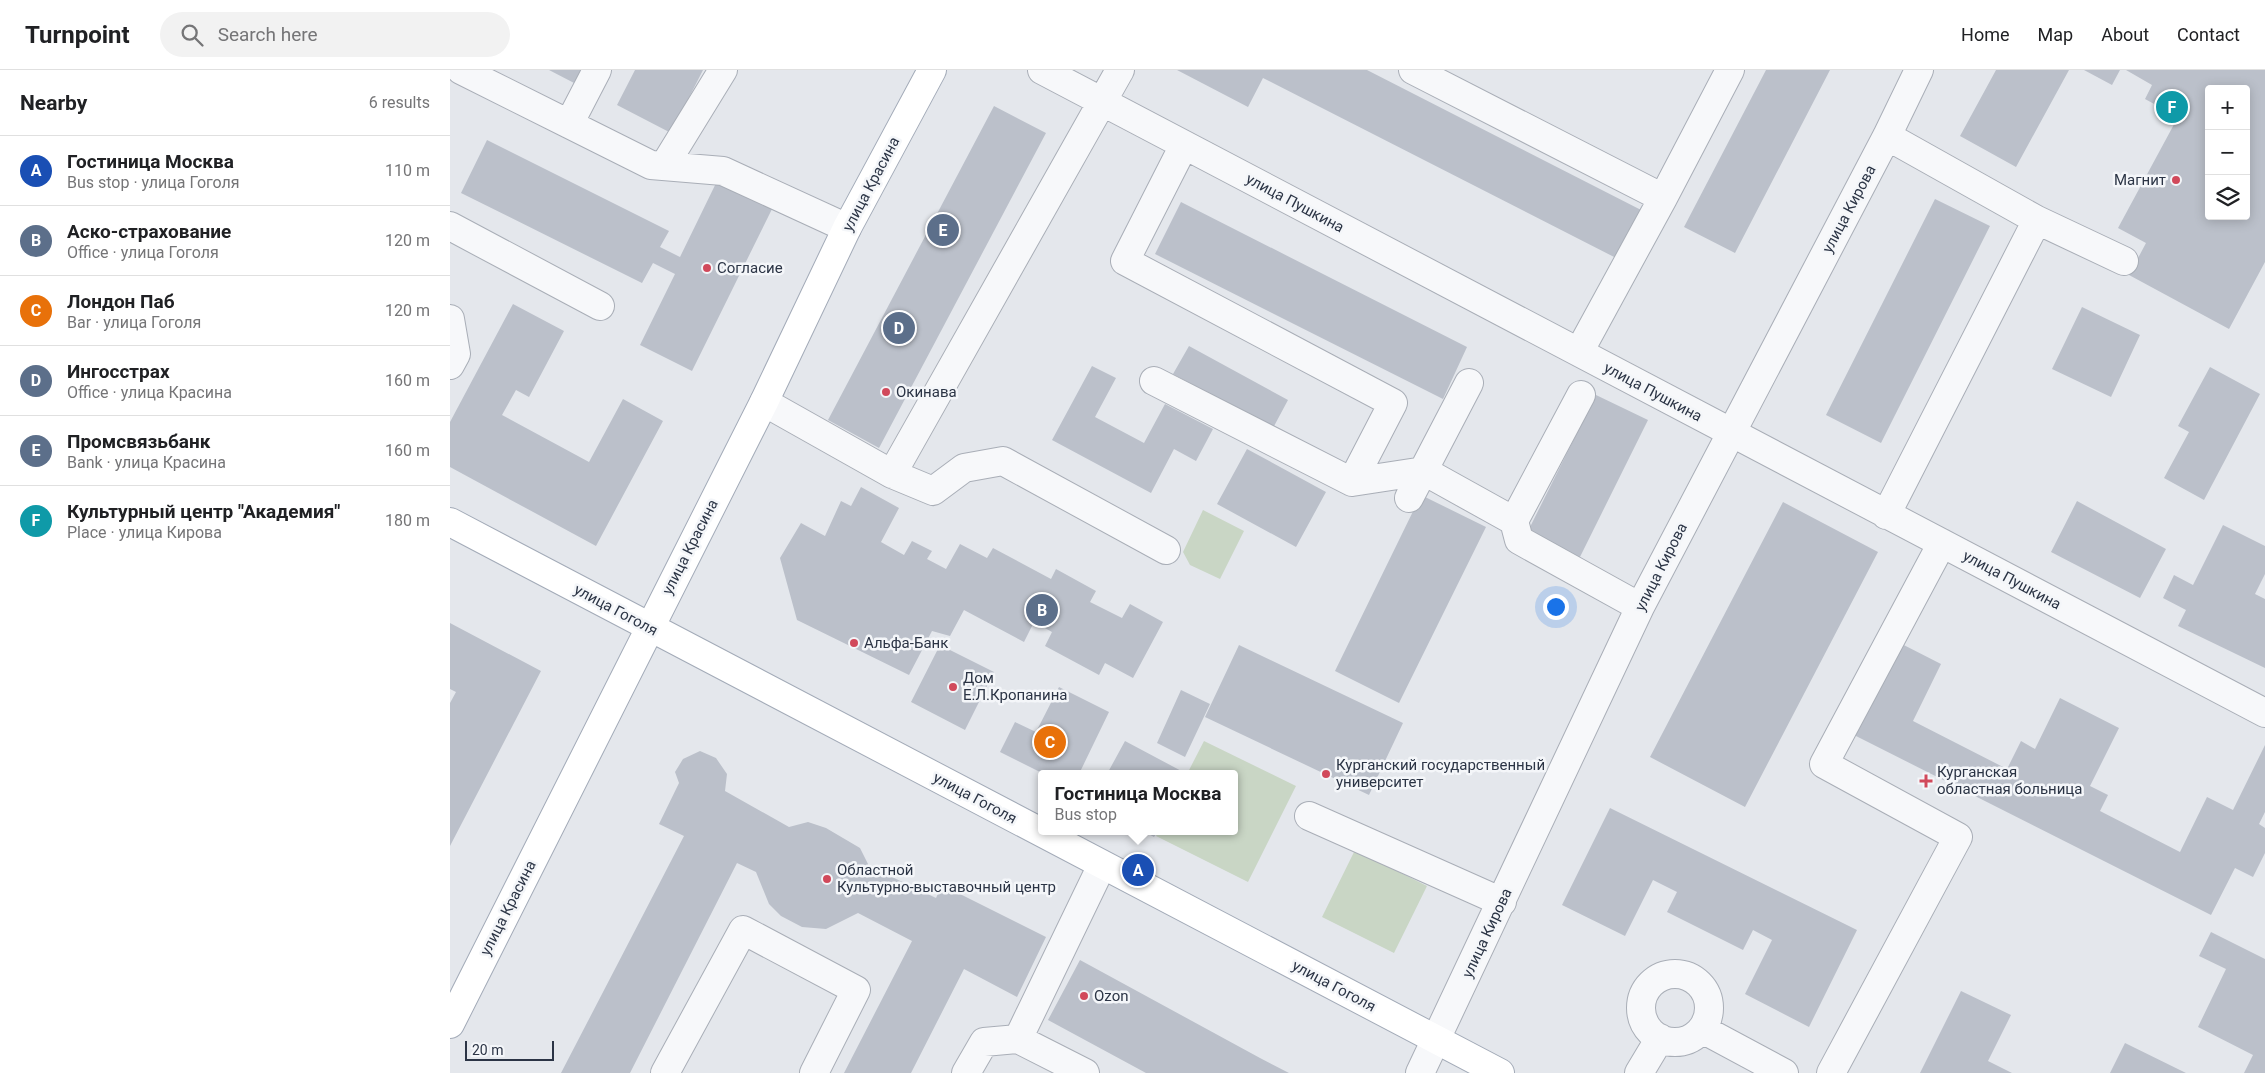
<!DOCTYPE html>
<html lang="en">
<head>
<meta charset="utf-8">
<style>
  :root { --surface:#fff; --page:#f2f2f2; --text:#202124; --muted:#757577; --line:#e0e0e0; --accent:#d1495b }
  body { margin:0; font-family:Roboto,sans-serif; background:var(--page); color:var(--text) }
  .controls { position:absolute; right:15px; top:15px; display:grid; overflow:hidden; border-radius:5px; box-shadow:0 2px 12px #0003 }
  .controls button { width:45px; height:45px; display:grid; place-items:center; padding:0; border:0; border-bottom:1px solid var(--line); background:var(--surface); color:var(--text); font:25px sans-serif }
  .scale { position:absolute; left:15px; bottom:12px; width:89px; box-sizing:border-box; padding-left:5px; border:2px solid #2b3445; border-top:0; font-size:14px; line-height:18px; white-space:nowrap; color:#2b3445; -webkit-text-stroke:4px #f4f6f9; paint-order:stroke }
  .you { position:absolute; left:1105px; top:536px; width:18px; height:18px; margin:-12px; border:4px solid #fff; border-radius:50%; background:#1a73e8; box-shadow:0 0 0 8px #1a73e833 }
  .badge { display:grid; place-items:center; width:32px; height:32px; border-radius:50%; background:var(--accent); color:#fff; font-size:16px; font-weight:700 }
  .pin { position:absolute; translate:-50% -50%; border:2px solid #fff; box-shadow:0 1px 5px #0006 }
  .popup { position:absolute; left:588px; top:700px; width:200px; height:65px; box-sizing:border-box; display:grid; place-content:center; border-radius:5px; background:var(--surface); filter:drop-shadow(0 1px 4px #0005); font-size:16px; white-space:nowrap; color:var(--muted) }
  .popup b { font-size:19px; color:var(--text) }
  .popup::after { content:''; position:absolute; left:50%; top:100%; margin-left:-10px; border:10px solid transparent; border-top-color:var(--surface) }
  .list { margin:0; padding:0; list-style:none }
  h2 { display:flex; justify-content:space-between; align-items:center; height:65px; margin:0; padding:0 20px; font-size:21px }
  h2 small { font-size:16px; font-weight:400; color:var(--muted) }
  .list li { display:grid; grid-template-columns:32px 1fr auto; gap:15px; align-items:center; box-sizing:border-box; height:70px; padding:0 20px; border-top:1px solid var(--line) }
  .list b { display:block; font-size:19px; white-space:nowrap }
  .list p { margin:0; font-size:16px; white-space:nowrap; color:var(--muted) }
  .list em { font-size:16px; font-style:normal; color:var(--muted) }
  .icon { flex:none; width:28px; height:28px; fill:none; stroke:currentColor; stroke-width:2; stroke-linecap:round; stroke-linejoin:round }
  .map { position:relative; flex:none; width:1815px; height:1003px; overflow:hidden }
  header { display:flex; align-items:center; gap:30px; box-sizing:border-box; height:70px; padding:0 25px; background:var(--surface); border-bottom:1px solid var(--line) }
  header strong { font-size:24px }
  nav { display:flex; gap:28px; margin-inline-start:auto; font-size:18px }
  .search { width:350px; height:45px; background:var(--page); display:flex; align-items:center; gap:12px; box-sizing:border-box; padding:0 18px; border-radius:28px; color:var(--muted); font-size:19px }
  main { display:flex }
  aside { flex:1; background:var(--surface) }
  .map>svg:first-child { display:block }
  .green { fill:#c9d6c5 }
  .building { fill:#bbc0ca; fill-rule:evenodd }
  .lines { fill:none; stroke-linecap:round; stroke-linejoin:round }
  .minor-casing { stroke:#a9aeb7; stroke-width:30 }
  .major-casing { stroke:#a3abb8; stroke-width:30 }
  .minor { stroke:#f7f8fa; stroke-width:28 }
  .major { stroke:#fff; stroke-width:28 }
  .poi-dot { fill:#d1495b; stroke:#f4f6f9; stroke-width:2 }
  .labels { text-anchor:middle; dominant-baseline:central; stroke-width:5; stroke-linejoin:round; paint-order:stroke }
  .poi-label { font-size:15px; fill:#2b3445; stroke:#f4f6f9; text-anchor:start }
  .street-label { font-size:15px; fill:#2b3445; stroke:#f4f6f9 }
</style>
</head>
<body>
<header>
<strong>Turnpoint</strong>
<div class="search"><svg class="icon" aria-label="search" viewBox="0 0 24 24"><circle cx="10" cy="10" r="6"/><path d="M15 15l6 6"/></svg>Search here</div>
<nav><a>Home</a><a>Map</a><a>About</a><a>Contact</a></nav>
</header>
<main>
<aside>
<h2>Nearby<small>6 results</small></h2>
<ul class="list">
<li><span class="badge" style="background:#1a4fb4">A</span><div><b>Гостиница Москва</b><p>Bus stop · улица Гоголя</p></div><em>110 m</em></li>
<li><span class="badge" style="background:#5c6f8a">B</span><div><b>Аско-страхование</b><p>Office · улица Гоголя</p></div><em>120 m</em></li>
<li><span class="badge" style="background:#e8710a">C</span><div><b>Лондон Паб</b><p>Bar · улица Гоголя</p></div><em>120 m</em></li>
<li><span class="badge" style="background:#5c6f8a">D</span><div><b>Ингосстрах</b><p>Office · улица Красина</p></div><em>160 m</em></li>
<li><span class="badge" style="background:#5c6f8a">E</span><div><b>Промсвязьбанк</b><p>Bank · улица Красина</p></div><em>160 m</em></li>
<li><span class="badge" style="background:#0f9aa8">F</span><div><b>Культурный центр &quot;Академия&quot;</b><p>Place · улица Кирова</p></div><em>180 m</em></li>
</ul>
</aside>
<div class="map">
<svg width="1815" height="1003" viewBox="0 0 1815 1003">
  <rect width="100%" height="100%" fill="#e4e7ec"/>
  <path class="green" d="M753,440L794,461L770,509L740,495L733,482Z
    M754,671L846,716L798,812L706,766L709,761H784V704H737Z
    M905,780L977,816L944,883L872,847Z"/>
  <path class="building" d="M99,0H133L126,14Z
    M185,0H253L221,63L167,35Z
    M727,0H917L1195,142L1170,190L813,8L798,37Z
    M1316,0H1380L1285,183L1234,157Z
    M1546,0H1619L1566,97L1510,66Z
    M1634,0H1670L1662,15Z
    M1676,0H1815V192L1779,259L1679,205L1696,173L1668,158L1728,47L1695,29L1702,15ZM1759,19H1796V146H1759Z
    M544,36L596,63L429,378L378,350Z
    M37,70L219,161L210,177L230,187L269,107L324,135L242,301L190,275L225,204L203,193L192,213L11,123Z
    M1485,129L1540,156L1431,373L1376,345Z
    M731,132L1017,277L993,329L705,184Z
    M63,234L114,261L79,327L66,320L52,345L139,392L173,329L213,351L146,476L0,397V352Z
    M1632,237L1690,265L1661,327L1602,299Z
    M739,276L838,330L823,358L723,304Z
    M642,296L666,308L645,347L694,373L715,334L763,359L746,391L724,379L701,423L602,370Z
    M1760,297L1810,324L1754,430L1714,408L1739,362L1728,356Z
    M1146,325L1198,350L1125,497L1073,471Z
    M797,379L876,422L846,477L767,434Z
    M411,417L449,438L431,472L454,485L462,471L482,481L477,489L496,499L510,474L537,488L543,478L601,509L606,499L646,521L640,532L672,548L680,534L713,552L683,608L655,593L649,605L595,576L602,562L584,552L574,572L514,540L500,566L482,561L459,605L347,550L330,488L351,453L375,466L391,431L401,436Z
    M971,425L1036,457L949,633L885,601Z
    M1627,431L1716,479L1690,528L1601,482Z
    M1333,432L1428,482L1295,737L1200,687Z
    M1773,455L1815,476V504L1805,524L1815,529V598L1728,556L1736,540L1713,528L1724,505L1743,515Z
    M0,553L91,601L0,776V633L6,622L0,619Z
    M1442,569L1491,594L1463,651L1557,699L1571,671L1585,679L1610,628L1669,658L1640,716L1658,725L1650,741L1730,782L1757,727L1783,740L1815,675V742L1809,754L1815,758V783L1803,807L1785,798L1761,845L1404,665Z
    M490,575L544,602L515,660L461,632Z
    M789,575L953,653L919,725L755,647Z
    M609,617L659,642L629,704H594L550,682L565,652L586,662Z
    M731,620L760,634L735,687L707,673Z
    M675,671L737,704H657Z
    M250,681L266,688L277,704L275,721L339,757L358,752L376,758L410,778L419,796L486,828L492,815L596,867L567,927L514,899L461,1003H394L462,871L408,843L376,859L352,857L331,846L319,834L306,802L287,793L180,1003H111L234,766L209,754L229,713L225,702L233,689Z
    M1160,738L1407,860L1359,957L1295,924L1322,870L1303,860L1293,880L1217,842L1227,822L1203,810L1175,866L1112,835Z
    M693,761H708L704,767Z
    M1761,862L1815,889V1003H1794L1803,985L1748,957L1776,899L1749,886Z
    M630,890L810,988L839,1003H696L598,950Z
    M1511,921L1561,945L1538,991L1562,1003H1470Z
    M1675,973L1736,1003H1660Z"/>
  <g class="lines">
    <g class="minor-casing">
      <path id="minor" d="M11,0L119,54
        M147,0L119,54L201,95L273,101L397,158
        M592,0L1815,643
        M963,0L1213,128L1129,282
        M1437,66L1587,150L1674,191
        M734,75L675,191L943,333L902,412
        M214,96L273,0
        M1213,128L1280,0
        M0,156L150,236
        M0,249L6,284L0,295
        M704,311L902,412L974,401L1064,451L1069,470L1190,537
        M314,332L442,404L670,0
        M442,404L483,421L514,398L553,391L716,480
        M959,428L1019,313
        M1436,445L1587,150
        M1064,451L1131,325
        M859,746L1052,832
        M1191 938a34 34 0 1 1 68 0a34 34 0 1 1-68 0Z
        M1252,959L1334,1003
        M568,969L635,1003
        M215,1003L293,860L406,920L364,1003
        M516,1003L534,972L568,969L652,795
        M970,1003L1190,537L1437,66L1469,0
        M1189,1003L1210,968
        M1381,1003L1508,767L1374,694L1492,473"/>
    </g>
    <g class="major-casing">
      <path id="major" d="M0,452L1050,1003
        M0,954L314,332L397,158L482,0"/>
    </g>
    <use href="#minor" class="minor"/>
    <use href="#major" class="major"/>
  </g>
  <g class="poi-dot">
    <circle cx="1726" cy="110" r="5"/>
    <circle cx="257" cy="198" r="5"/>
    <circle cx="436" cy="322" r="5"/>
    <circle cx="404" cy="573" r="5"/>
    <circle cx="503" cy="617" r="5"/>
    <circle cx="876" cy="704" r="5"/>
    <path d="M1473.5 703.5h5v5h5v5h-5v5h-5v-5h-5v-5h5z"/>
    <circle cx="377" cy="809" r="5"/>
    <circle cx="634" cy="926" r="5"/>
  </g>
  <g class="labels">
    <g class="poi-label">
      <text x="1716" y="110" text-anchor="end">Магнит</text>
      <text x="267" y="198">Согласие</text>
      <text x="446" y="322">Окинава</text>
      <text x="414" y="573">Альфа-Банк</text>
      <text x="513" y="608">Дом<tspan x="513" dy="17">Е.Л.Кропанина</tspan></text>
      <text x="886" y="695">Курганский государственный<tspan x="886" dy="17">университет</tspan></text>
      <text x="1487" y="702">Курганская<tspan x="1487" dy="17">областная больница</tspan></text>
      <text x="387" y="800">Областной<tspan x="387" dy="17">Культурно-выставочный центр</tspan></text>
      <text x="644" y="926">Ozon</text>
    </g>
    <g class="street-label">
      <text transform="translate(421 114) rotate(-62)">улица Красина</text>
      <text transform="translate(845 133) rotate(28)">улица Пушкина</text>
      <text transform="translate(1399 139) rotate(-62)">улица Кирова</text>
      <text transform="translate(1203 322) rotate(28)">улица Пушкина</text>
      <text transform="translate(240 477) rotate(-63)">улица Красина</text>
      <text transform="translate(1211 497) rotate(-63)">улица Кирова</text>
      <text transform="translate(1562 510) rotate(28)">улица Пушкина</text>
      <text transform="translate(166 540) rotate(28)">улица Гоголя</text>
      <text transform="translate(525 728) rotate(28)">улица Гоголя</text>
      <text transform="translate(58 838) rotate(-63)">улица Красина</text>
      <text transform="translate(1037 863) rotate(-65)">улица Кирова</text>
      <text transform="translate(884 916) rotate(28)">улица Гоголя</text>
    </g>
  </g>
</svg>
<div class="controls">
<button>+</button>
<button>−</button>
<button><svg class="icon" aria-label="layers" viewBox="0 0 24 24"><path d="M12 4l9 5-9 5-9-5zM3 14l9 5 9-5"/></svg></button>
</div>
<div class="scale">20 m</div>
<div class="you"></div>
<div class="pin badge" style="left:688px;top:800px;background:#1a4fb4">A</div>
<div class="popup"><b>Гостиница Москва</b>Bus stop</div>
<div class="pin badge" style="left:592px;top:540px;background:#5c6f8a">B</div>
<div class="pin badge" style="left:600px;top:672px;background:#e8710a">C</div>
<div class="pin badge" style="left:449px;top:258px;background:#5c6f8a">D</div>
<div class="pin badge" style="left:493px;top:160px;background:#5c6f8a">E</div>
<div class="pin badge" style="left:1722px;top:37px;background:#0f9aa8">F</div>
</div>
</main>
</body>
</html>
